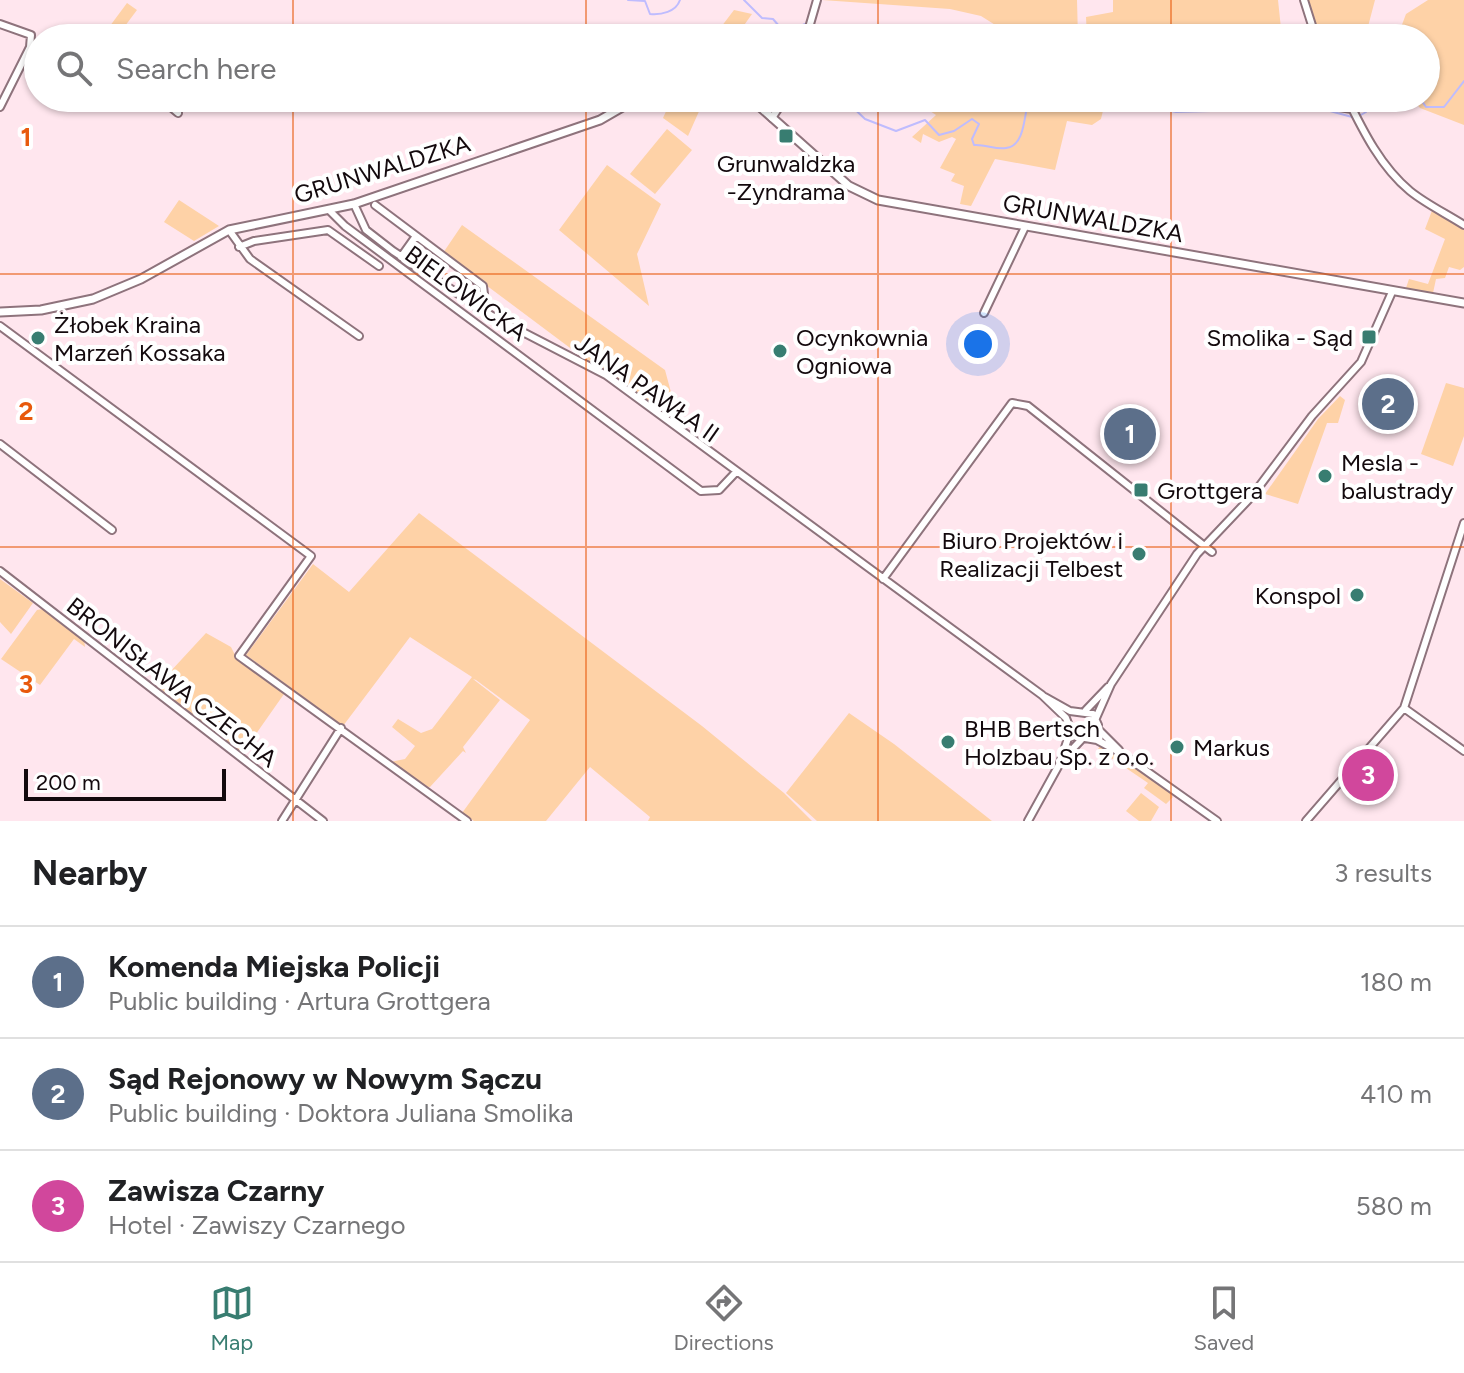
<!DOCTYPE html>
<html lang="en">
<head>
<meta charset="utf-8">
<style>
  :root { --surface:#fff; --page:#f2f2f2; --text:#202124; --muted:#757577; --line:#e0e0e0; --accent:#387d71 }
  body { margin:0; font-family:Figtree,sans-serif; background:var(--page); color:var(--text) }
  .scale { position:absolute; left:24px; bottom:20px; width:202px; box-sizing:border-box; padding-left:8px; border:4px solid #13090d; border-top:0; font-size:22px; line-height:28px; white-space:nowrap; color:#13090d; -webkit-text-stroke:6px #fff; paint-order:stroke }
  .you { position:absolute; left:978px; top:344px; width:28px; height:28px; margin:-20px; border:6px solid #fff; border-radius:50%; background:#1a73e8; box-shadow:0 0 0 12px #1a73e833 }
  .badge { display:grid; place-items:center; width:52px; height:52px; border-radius:50%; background:var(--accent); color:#fff; font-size:26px; font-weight:700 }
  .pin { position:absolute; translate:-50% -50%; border:4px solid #fff; box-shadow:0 2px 8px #0006 }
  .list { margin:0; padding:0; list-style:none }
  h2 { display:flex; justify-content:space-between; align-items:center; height:104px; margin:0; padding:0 32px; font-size:34px }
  h2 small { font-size:26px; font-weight:400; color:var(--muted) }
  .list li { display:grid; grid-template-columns:52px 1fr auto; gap:24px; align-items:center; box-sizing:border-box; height:112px; padding:0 32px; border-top:2px solid var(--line) }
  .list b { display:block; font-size:30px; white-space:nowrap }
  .list p { margin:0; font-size:26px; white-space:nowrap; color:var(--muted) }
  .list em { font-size:26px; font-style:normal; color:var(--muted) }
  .icon { flex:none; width:44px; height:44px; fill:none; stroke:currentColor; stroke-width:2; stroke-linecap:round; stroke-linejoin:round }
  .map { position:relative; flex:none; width:1464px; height:821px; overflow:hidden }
  .search { position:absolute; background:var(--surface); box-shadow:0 2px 6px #0004; left:24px; right:24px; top:24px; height:88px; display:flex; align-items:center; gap:20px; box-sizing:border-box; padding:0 28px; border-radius:44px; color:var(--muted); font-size:30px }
  .sheet { height:440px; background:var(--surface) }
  nav { display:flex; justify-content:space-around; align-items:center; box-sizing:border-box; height:112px; border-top:2px solid var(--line); background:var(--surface); font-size:22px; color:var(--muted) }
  nav a { display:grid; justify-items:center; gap:4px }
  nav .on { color:var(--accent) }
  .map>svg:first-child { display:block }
  .green { fill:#fed2a7 }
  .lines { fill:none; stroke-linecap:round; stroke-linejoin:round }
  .stream { stroke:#bfbcfe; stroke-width:2 }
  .minor-casing { stroke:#8e737c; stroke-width:10 }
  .tertiary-casing { stroke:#8e737c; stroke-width:11 }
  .minor { stroke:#fff; stroke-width:6 }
  .tertiary { stroke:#fff; stroke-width:7 }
  .grid { fill:none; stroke:#e8590c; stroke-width:2; stroke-opacity:0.55 }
  .poi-dot { fill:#387d71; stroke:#fff; stroke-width:3 }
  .labels { text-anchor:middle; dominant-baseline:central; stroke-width:8; stroke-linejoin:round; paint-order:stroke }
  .poi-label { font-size:24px; fill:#13090d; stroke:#fff; text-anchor:start }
  .street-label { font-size:24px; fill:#13090d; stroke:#fff }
  .grid-label { font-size:26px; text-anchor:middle; font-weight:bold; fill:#e8590c; stroke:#fff; stroke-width:8; stroke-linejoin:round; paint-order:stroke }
</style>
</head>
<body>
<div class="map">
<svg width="1464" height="821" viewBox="0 0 1464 821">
  <rect width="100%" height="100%" fill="#ffe6ee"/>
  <path class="green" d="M822,0H1077L1078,38H1009L1008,33L981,16L950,9Z
    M1113,0H1278L1282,38H1087L1086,17L1113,12Z
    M1307,0H1375L1365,38H1320Z
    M1428,0H1464V125L1420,108L1411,98H1426V38H1397L1406,14Z
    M127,3L137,10L116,38H101Z
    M734,10L752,14L735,38H699L705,25L718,31Z
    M672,98H705L688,136L663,118Z
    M933,98H1106L1101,119L1092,125L1067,121L1055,170L995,159L971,206L960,204L964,186L951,181L955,174L940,168L956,139L952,137L939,142L923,134L921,143L912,137L936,115L930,111Z
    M1165,98H1287V100L1217,105Z
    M667,129L692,150L655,194L630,174Z
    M607,165L661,204L637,254L649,306L559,230Z
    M179,200L219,226L194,241L164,222Z
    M1433,208L1464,229V267L1460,270L1449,267L1445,278L1436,279L1433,293L1406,288L1409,279L1428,284L1445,239L1425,229Z
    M462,225L665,370L672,396L649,407L443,253Z
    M1446,383L1464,388V436L1453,466L1421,454Z
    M1340,396L1345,400L1338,423H1327L1298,504L1265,494L1318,419Z
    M419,513L702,726L784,793L812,821H648L650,817L590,767L546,821H474L462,813L530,720L476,680L473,679L500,700L463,747L466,753L463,751L430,787L421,786L390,762L405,759L415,746L392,727L398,719L421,733L432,729L472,677L410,637L343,726L246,655L313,564L349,592Z
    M0,579L33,603L11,634L0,622Z
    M43,609L84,639L85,647L74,639L40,685L1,659L37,610Z
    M206,633L231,647L235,655L284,694L242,754L157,686Z
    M849,713L894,744L992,821H817L786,793Z
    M1102,743L1170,793L1173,797L1166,804L1144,788L1148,783L1098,749Z
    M1141,793L1159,807L1151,821H1139L1126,811Z"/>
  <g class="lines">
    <path class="stream" d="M628,0L645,1L650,14C661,15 676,12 680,0
      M744,0L762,18L773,19L785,33L805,24L815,27L827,38
      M843,98L865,119L896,131L925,120L939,135L954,131L972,119L979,124L972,139L974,145C985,144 996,150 1006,148C1026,146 1024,112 1029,98
      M1420,98L1426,107H1444L1464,81
      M1112,99L1176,112L1319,108L1352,117
      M945,103L952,98
      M1359,116L1366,112L1372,98"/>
    <g class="minor-casing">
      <path id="minor" d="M1304,0L1316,38
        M0,24L31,35L30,47L0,107
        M806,38L817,0
        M160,98L178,113
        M1139,98L1197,107L1313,103L1352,109
        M1347,98C1363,131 1381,167 1410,191C1426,204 1447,214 1464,225
        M772,118L785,98
        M354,204L366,230L393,251L492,316L606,375L1042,695L1066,718L1073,736L1097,740L1121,753L1217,821
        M375,205L483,286L484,294L475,306
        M330,211L345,226L701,491L719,490L736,472
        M229,230L250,259L359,336
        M239,247L254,241L328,230L379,266
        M401,257L416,236
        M984,313L1025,227
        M0,326L311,556L239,656L467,821
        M0,444L112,530
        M0,571L323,821
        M883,579L1012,403L1028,406L1212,552
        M1045,697L1070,711L1093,714L1098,725L1091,738
        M1404,708L1464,751
        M1086,710L1108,687
        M1096,718L1111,684L1197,554L1252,496L1312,416L1361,362L1392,292
        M1098,729L1119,750
        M1062,760L1081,740
        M282,821L341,728
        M1028,821L1060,763L1070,732
        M1306,821L1404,708L1464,523"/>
    </g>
    <g class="tertiary-casing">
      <path id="tertiary" d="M750,98L849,186L878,200L1464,303
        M0,312L41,310L93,299L141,279L229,230L354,204L600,120L638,98"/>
    </g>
    <use href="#minor" class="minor"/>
    <use href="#tertiary" class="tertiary"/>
  </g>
  <path class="grid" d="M293,0V38M586,0V38M878,0V38M1171,0V38M293,98V821M586,98V821M878,98V821M1171,98V821M0,274H1464M0,547H1464"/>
  <g class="poi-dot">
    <rect x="778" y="128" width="16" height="16" rx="4"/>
    <rect x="1361" y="329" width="16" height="16" rx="4"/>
    <circle cx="38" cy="338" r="8"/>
    <circle cx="780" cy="351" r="8"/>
    <circle cx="1325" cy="476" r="8"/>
    <rect x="1133" y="482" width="16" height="16" rx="4"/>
    <circle cx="1139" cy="554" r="8"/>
    <circle cx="1357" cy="595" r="8"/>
    <circle cx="948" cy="742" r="8"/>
    <circle cx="1177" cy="747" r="8"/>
  </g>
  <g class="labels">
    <g class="poi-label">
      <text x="786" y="163" text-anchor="middle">Grunwaldzka<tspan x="786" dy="28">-Zyndrama</tspan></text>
      <text x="54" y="324">Żłobek Kraina<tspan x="54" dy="28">Marzeń Kossaka</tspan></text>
      <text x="796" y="337">Ocynkownia<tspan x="796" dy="28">Ogniowa</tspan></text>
      <text x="1353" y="337" text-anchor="end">Smolika - Sąd</text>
      <text x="1341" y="462">Mesla -<tspan x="1341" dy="28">balustrady</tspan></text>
      <text x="1157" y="490">Grottgera</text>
      <text x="1123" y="540" text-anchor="end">Biuro Projektów i<tspan x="1123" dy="28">Realizacji Telbest</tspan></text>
      <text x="1341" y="595" text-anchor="end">Konspol</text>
      <text x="964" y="728">BHB Bertsch<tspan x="964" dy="28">Holzbau Sp. z o.o.</tspan></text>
      <text x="1193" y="747">Markus</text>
    </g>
    <g class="street-label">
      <text transform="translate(382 169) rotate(-17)">GRUNWALDZKA</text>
      <text transform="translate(1093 218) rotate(10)">GRUNWALDZKA</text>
      <text transform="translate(466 293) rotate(36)">BIELOWICKA</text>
      <text transform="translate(647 388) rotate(35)">JANA PAWŁA II</text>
      <text transform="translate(172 682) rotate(38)">BRONISŁAWA CZECHA</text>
    </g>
  </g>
  <g class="grid-label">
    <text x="26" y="146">1</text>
    <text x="26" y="420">2</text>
    <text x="26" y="693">3</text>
  </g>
</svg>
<div class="scale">200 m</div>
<div class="you"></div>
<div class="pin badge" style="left:1130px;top:434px;background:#5c6f8a">1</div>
<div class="pin badge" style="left:1388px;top:404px;background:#5c6f8a">2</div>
<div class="pin badge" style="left:1368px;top:775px;background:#d1479c">3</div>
<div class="search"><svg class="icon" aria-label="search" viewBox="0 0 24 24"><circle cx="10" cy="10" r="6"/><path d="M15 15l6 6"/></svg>Search here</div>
</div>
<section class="sheet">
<h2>Nearby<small>3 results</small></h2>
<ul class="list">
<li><span class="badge" style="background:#5c6f8a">1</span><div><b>Komenda Miejska Policji</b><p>Public building · Artura Grottgera</p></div><em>180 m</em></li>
<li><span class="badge" style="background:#5c6f8a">2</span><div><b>Sąd Rejonowy w Nowym Sączu</b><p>Public building · Doktora Juliana Smolika</p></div><em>410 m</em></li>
<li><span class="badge" style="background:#d1479c">3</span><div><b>Zawisza Czarny</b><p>Hotel · Zawiszy Czarnego</p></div><em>580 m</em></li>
</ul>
</section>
<nav>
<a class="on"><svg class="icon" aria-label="map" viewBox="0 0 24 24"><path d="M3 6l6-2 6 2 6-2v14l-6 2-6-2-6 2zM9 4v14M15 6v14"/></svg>Map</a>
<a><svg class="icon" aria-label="directions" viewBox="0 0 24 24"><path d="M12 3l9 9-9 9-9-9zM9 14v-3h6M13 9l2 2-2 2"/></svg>Directions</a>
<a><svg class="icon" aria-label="saved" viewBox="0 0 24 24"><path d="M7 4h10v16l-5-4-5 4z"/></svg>Saved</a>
</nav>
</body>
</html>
